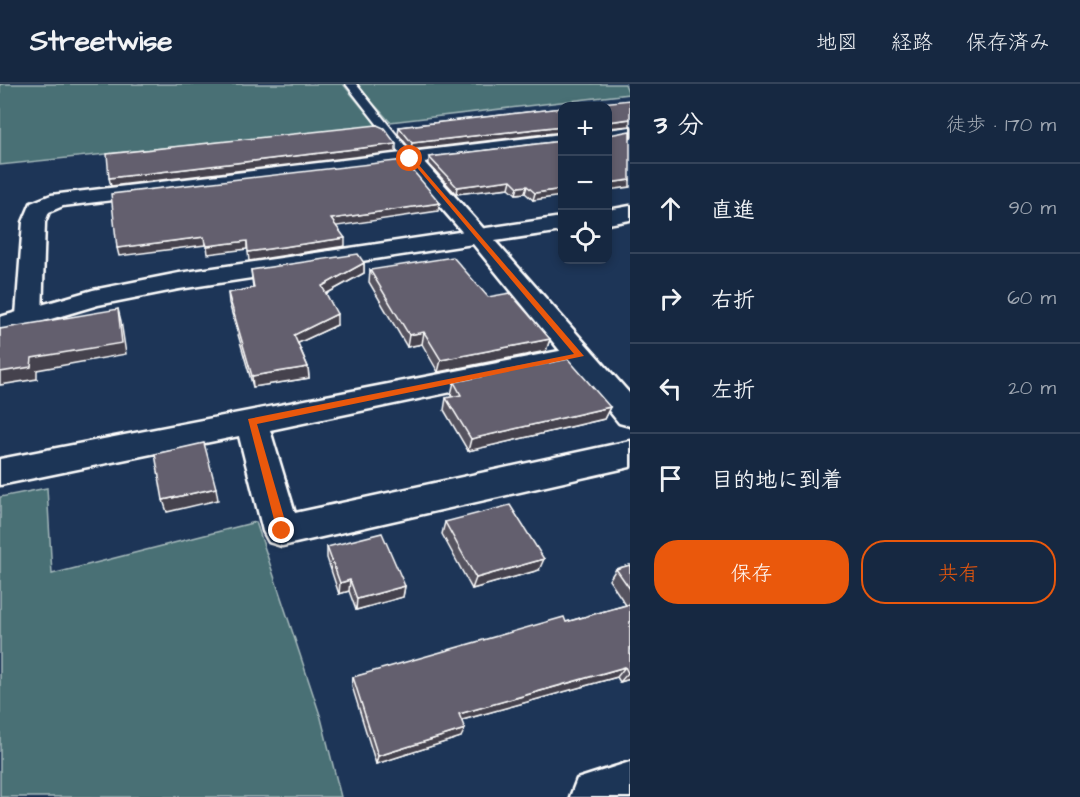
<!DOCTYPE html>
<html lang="ja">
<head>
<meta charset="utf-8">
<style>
  :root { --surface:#162841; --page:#1f3048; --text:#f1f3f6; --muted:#9ea6b1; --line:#35445a; --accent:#ea580c }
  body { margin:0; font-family:"Architects Daughter","Klee One",sans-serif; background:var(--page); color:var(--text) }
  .controls { position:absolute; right:18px; top:18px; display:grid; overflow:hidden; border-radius:12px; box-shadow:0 3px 9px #0003 }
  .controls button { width:54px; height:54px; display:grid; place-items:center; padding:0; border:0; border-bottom:2px solid var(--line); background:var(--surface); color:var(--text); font:30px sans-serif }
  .stop { position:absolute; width:18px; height:18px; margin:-14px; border:4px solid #ea580c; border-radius:50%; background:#fff }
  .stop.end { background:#ea580c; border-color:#fff; box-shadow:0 2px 6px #0008 }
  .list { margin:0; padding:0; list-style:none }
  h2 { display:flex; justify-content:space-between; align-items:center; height:78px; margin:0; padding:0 24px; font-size:26px }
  h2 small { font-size:20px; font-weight:400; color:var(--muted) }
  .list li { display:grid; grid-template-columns:39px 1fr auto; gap:18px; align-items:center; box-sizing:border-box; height:90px; padding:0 24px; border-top:2px solid var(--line) }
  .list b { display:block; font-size:22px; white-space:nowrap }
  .list em { font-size:20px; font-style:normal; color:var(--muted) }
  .actions { display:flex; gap:12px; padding:18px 24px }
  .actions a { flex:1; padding:14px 0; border:2px solid var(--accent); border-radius:24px; text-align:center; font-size:21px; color:var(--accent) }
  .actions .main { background:var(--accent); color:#fff }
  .icon { flex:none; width:33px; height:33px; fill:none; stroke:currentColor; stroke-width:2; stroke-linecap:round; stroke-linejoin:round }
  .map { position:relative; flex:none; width:630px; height:713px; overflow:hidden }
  header { display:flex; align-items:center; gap:36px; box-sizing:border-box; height:84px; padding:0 30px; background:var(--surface); border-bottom:2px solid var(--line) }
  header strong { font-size:28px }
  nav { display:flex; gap:33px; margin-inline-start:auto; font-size:21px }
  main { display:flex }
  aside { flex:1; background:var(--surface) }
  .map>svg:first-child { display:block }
  .green { fill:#487075; stroke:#a4b8ba; stroke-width:1.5 }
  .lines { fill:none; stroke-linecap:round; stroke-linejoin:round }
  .lane-casing { stroke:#fff; stroke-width:4 }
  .street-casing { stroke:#fff; stroke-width:5 }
  .secondary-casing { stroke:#fff; stroke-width:5 }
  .lane { fill:#1d3557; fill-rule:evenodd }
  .street { fill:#1d3557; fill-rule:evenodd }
  .secondary { fill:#1d3557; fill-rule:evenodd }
  .wall { fill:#55525f; stroke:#fff; stroke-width:1.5 }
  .shaded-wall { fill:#45424d; stroke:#fff; stroke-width:1.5 }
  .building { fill:#635f6e; stroke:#fff; stroke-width:1.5 }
  .route { fill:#ea580c }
</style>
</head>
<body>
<header>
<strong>Streetwise</strong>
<nav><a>地図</a><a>経路</a><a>保存済み</a></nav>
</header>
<main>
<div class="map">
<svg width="630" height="713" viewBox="0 0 630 713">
  <rect width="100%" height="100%" fill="#1d3557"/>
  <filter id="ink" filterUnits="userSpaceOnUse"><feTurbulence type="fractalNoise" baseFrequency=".0167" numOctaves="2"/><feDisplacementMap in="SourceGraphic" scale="12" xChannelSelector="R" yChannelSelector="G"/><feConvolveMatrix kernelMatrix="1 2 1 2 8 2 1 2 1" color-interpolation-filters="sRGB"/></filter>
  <g filter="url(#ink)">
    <path class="green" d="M0,0H343L377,42L0,81Z
      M356,0H625L629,10L390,38Z
      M47,404L52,490L256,438L321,634L341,713H0V413Z"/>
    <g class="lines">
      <g class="lane-casing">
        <path id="lane" d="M346,0H356L414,73V77H406Z"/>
      </g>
      <g class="street-casing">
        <path id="street" d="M630,43V53L608,56V46Z
          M562,50V62L424,78L491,153L487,158H471L404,81L63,122L49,128L45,138L42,232L39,238L29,240L19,238L16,232L23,138L31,119L51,111Z
          M580,263L590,265L594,272L590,279L270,346L295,429L630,357V383L282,462L269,458L263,447L239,352L0,401V375Z
          M630,678V713H570L577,695Z"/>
      </g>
      <g class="secondary-casing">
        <path id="secondary" d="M630,122V136L608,140V126Z
          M562,133V147L495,157L630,310V342L619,339L473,160L179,205L98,221L0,250V233L93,206L179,189Z"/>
      </g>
      <use href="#lane" class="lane"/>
      <use href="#street" class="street"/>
      <use href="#secondary" class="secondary"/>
    </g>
    <path class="wall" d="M562,24V48L411,66L398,50L399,43Z
      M562,57L533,116L525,109L516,110L509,104L456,110L429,80V73Z
      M364,179V189L326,210L337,241L298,259L308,283L309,294L253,303L229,219L228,209L253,204L251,186Z
      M370,186L488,213L550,255L546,267L438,288L422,260L407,263L369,198Z
      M454,298L610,323L604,335L468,367L444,326L446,314L453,313L451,310Z
      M445,438L539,486L472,505L442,450Z
      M327,463L405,502L403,513L356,526L349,507L339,510L327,474Z
      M630,481V595L620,598L617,593L462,636L461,653L376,680L352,602L353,593L566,538L626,521L609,496L616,485Z"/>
    <path class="shaded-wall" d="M630,35V42L608,44V38Z
      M562,42V48L411,66L412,59Z
      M396,60V68L111,102L109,94Z
      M511,96L509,104L456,110L457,103Z
      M630,96V103L608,106V99Z
      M527,102L525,109L516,110L518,103Z
      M562,105V112L533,116L535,109Z
      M440,119L438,127L331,143V135Z
      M204,153L205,161L119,172L117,164Z
      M345,154V162L249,177L248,168Z
      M247,157V165L208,170L207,162Z
      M364,179V189L322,212V202Z
      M118,225L121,237L126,270L37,286V295L0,301V288Z
      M337,230V241L294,261V251Z
      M424,248L422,260L407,263L409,251Z
      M550,255L546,267L438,288L441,276Z
      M308,283L309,294L253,303L252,292Z
      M610,323L604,335L468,367L471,355Z
      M216,404L218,416L167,428L163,416Z
      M544,475L539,486L472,505L476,494Z
      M350,496L349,507L339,510L340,499Z
      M405,502L403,513L356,526L357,515Z
      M625,583L617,593L455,638L459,630Z
      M630,588V595L620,598L628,589Z
      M465,645L461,653L376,680L378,672Z"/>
    <path class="building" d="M630,16V35L608,38L609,51L630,47V96L608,99V22H572Z
      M562,24V42L412,59L399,43Z
      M377,41L384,44L396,60L109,94L107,70Z
      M562,57V105L535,109L527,102L518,103L511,96L457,103L429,73Z
      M404,76L440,119L331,135L345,154L248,168L247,157L207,162L204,153L117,164L111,110Z
      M358,170L364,179L322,202L337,230L294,251L308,283L252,292L228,209L254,204L251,186Z
      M453,173L488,213L510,209L550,255L441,276L424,248L409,251L370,186Z
      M118,225L122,259L32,274L31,283L0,288V245Z
      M568,275L610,323L471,355L446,314L461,311L454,298Z
      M204,359L216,404L163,416L155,370Z
      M510,421L544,475L476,494L445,438Z
      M382,449L405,502L357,515L350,496L340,499L327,463Z
      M630,481V505L616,485Z
      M630,520V588L628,589L625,583L459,630L465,645L378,672L353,593L564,533L566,538Z"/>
  </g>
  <path class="route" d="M408,73H412L584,272L257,340L288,447L282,452L277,447L248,335L574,270Z"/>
</svg>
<div class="controls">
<button>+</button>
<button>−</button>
<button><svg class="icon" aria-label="locate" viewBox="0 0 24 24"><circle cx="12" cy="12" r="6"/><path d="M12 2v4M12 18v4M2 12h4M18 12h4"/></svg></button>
</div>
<div class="stop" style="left:410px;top:75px"></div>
<div class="stop end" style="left:282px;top:447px"></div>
</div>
<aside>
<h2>3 分<small>徒歩 · 170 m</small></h2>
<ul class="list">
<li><svg class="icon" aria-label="ahead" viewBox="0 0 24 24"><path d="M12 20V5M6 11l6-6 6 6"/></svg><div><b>直進</b></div><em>90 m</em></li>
<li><svg class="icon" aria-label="right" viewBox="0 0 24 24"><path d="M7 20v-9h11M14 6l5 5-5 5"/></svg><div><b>右折</b></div><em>60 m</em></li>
<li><svg class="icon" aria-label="left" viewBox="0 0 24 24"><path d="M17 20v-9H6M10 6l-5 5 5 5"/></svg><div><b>左折</b></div><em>20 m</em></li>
<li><svg class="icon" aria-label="arrive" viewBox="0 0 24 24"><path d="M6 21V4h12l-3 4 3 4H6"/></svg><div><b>目的地に到着</b></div></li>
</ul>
<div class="actions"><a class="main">保存</a><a>共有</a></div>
</aside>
</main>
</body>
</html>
